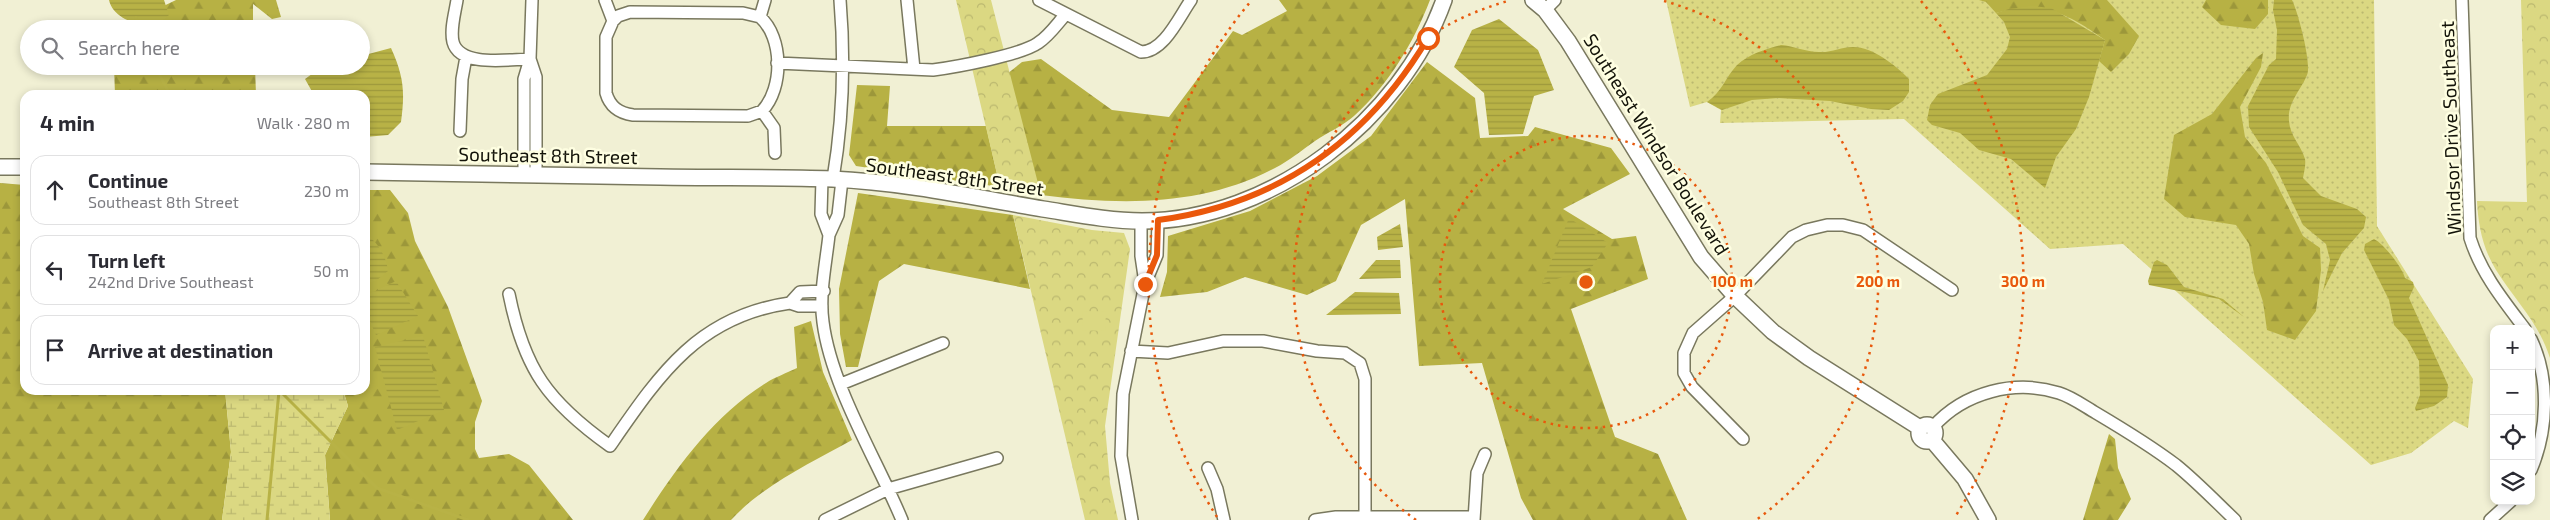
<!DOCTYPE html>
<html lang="en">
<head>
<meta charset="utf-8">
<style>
  :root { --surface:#fff; --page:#f7f7f7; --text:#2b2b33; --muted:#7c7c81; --line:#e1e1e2 }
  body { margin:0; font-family:"Exo 2",sans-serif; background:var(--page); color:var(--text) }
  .controls { position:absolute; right:15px; bottom:15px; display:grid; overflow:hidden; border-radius:10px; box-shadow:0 2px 8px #0003 }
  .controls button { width:45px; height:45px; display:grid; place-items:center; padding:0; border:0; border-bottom:1px solid var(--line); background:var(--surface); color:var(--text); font:25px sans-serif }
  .stop { position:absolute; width:15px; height:15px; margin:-11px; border:4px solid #ea580c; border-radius:50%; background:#fff }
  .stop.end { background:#ea580c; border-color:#fff; box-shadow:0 1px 5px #0008 }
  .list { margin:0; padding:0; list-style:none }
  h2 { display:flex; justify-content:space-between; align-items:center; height:65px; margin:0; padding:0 20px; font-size:21px }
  h2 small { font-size:16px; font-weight:400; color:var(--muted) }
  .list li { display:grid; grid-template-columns:32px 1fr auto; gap:15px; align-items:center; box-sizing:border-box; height:70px; margin:0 10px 10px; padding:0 10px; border:1px solid var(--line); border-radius:15px }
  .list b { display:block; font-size:19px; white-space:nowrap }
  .list p { margin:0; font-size:16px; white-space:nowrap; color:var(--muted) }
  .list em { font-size:16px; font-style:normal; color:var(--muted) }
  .icon { flex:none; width:28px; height:28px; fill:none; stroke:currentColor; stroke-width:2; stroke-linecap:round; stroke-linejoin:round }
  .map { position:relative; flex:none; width:2550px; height:520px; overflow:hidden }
  .search { position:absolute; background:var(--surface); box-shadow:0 2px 8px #0003; left:20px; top:20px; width:350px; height:55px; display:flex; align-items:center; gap:12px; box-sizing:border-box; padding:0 18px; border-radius:28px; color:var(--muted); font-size:19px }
  .panel { position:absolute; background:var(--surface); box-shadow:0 2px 8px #0003; left:20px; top:90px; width:350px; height:305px; border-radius:15px }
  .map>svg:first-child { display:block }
  .grass { fill:url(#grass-dots) }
  .forest { fill:url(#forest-firs) }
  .wetland { fill:url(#wetland-marsh) }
  .park { fill:url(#park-crowns) }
  .pitch { fill:#dbd882 }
  .water { fill:url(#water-rules) }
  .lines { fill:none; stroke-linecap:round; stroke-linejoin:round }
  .stream { stroke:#b8b246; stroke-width:3 }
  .street-casing { stroke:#79785e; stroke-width:14 }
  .secondary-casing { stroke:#79785e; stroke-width:18 }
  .street { stroke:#fff; stroke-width:11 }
  .secondary { stroke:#fff; stroke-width:15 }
  .route { stroke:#ea580c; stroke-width:6 }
  .ring { fill:none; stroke:#e8590c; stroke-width:2.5; stroke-dasharray:2.5 5 }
  .labels { text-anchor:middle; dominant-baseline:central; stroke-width:5; stroke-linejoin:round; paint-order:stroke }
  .street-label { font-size:19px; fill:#131309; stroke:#fefee1 }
  .centre { fill:#e8590c; stroke:#fefee1; stroke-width:2.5 }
  .ring-label { font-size:15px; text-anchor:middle; font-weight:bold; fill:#e8590c; stroke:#fefee1; stroke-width:5; stroke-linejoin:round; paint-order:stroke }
</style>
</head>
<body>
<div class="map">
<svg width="2550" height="520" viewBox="0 0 2550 520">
  <defs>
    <pattern id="grass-dots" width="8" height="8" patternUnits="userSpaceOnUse" patternTransform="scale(1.25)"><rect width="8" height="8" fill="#dbd882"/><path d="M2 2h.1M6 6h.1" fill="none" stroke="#bbb86f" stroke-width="1.8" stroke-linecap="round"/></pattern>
    <pattern id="forest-firs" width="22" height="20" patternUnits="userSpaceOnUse" patternTransform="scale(1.25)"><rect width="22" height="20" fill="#b7b144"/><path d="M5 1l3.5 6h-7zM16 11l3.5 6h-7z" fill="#9c973a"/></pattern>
    <pattern id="wetland-marsh" width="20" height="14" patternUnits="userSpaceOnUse" patternTransform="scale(1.25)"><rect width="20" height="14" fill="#dbd882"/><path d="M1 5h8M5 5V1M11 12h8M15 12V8" fill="none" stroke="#bbb86f"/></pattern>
    <pattern id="park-crowns" width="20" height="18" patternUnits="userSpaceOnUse" patternTransform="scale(1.25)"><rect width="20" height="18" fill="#dbd882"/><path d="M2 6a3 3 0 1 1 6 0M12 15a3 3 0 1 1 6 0" fill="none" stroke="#bbb86f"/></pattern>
    <pattern id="water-rules" width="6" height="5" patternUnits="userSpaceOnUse" patternTransform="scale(1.25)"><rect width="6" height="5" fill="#b8b246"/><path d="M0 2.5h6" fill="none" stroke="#9d983c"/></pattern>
  </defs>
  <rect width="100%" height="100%" fill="#f1f0d4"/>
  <path class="grass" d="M1666,0H2374L2377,226L2473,379L2468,428L2454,421L2411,453L2371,465L2123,244L2050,249L1904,119L1720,123L1721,110L1707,102L1690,107Z"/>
  <path class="forest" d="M176,0H276L281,17L272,19L253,4V29H116Z
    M1279,0H1430C1413,44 1389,84 1354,116C1343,126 1328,132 1315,141C1302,150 1289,161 1275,168C1202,207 1119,205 1041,195L1014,136L1007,74L1022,62L1041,59L1112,110L1169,117L1233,31L1242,35L1287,11Z
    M1979,0H2107L2139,36L2129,54L2111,72L2099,61L2105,40C2067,13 2042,0 1996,13L1986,2Z
    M2206,0H2268V14L2255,29L2221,25L2202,7Z
    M2263,53L2261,67L2240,107L2245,137L2266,163L2303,236L2320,248L2321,270L2316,311L2295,340L2267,330L2263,302L2254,274L2249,244L2236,225L2185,217L2164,199L2174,135L2212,114L2256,58Z
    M1427,62L1475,98L1480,138L1528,136L1535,127L1611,148L1630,174L1563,209L1612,239L1636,236L1648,279L1571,309L1615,437L1658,454L1687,520H1533L1521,498L1482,363L1419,366L1405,199L1361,225L1336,281L1307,295L1245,277L1207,292L1160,297L1167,272L1168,236L1250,211L1317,176L1371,136Z
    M114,66H255L256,95H115Z
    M857,85L890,86L887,126H986L1000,187L856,166L849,155Z
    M0,183L25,185V390H225L231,452L222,520H0Z
    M365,190H390L408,213L415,241L448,307L482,401L475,422V449L479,458L509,454L529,465L573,520H330L325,455L348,406L343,390H365Z
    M858,193L1013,215L1030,289L904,264L879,281L858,367H846L840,334L839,289Z
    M811,321L823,372L852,440C812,462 762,486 731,520H643C676,468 713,416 766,383C775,377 787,373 797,368L794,327Z
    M2109,434L2115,439L2118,468L2131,499L2118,520H2083Z"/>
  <path class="wetland" d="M225,390H343L348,406L325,455L330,520H222L231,452Z"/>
  <path class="park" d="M956,0H991L1041,195L1000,187Z
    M2521,0H2550V358C2538,321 2516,302 2496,270C2483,249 2478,225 2477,201L2527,202Z
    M1013,215L1092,230L1124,233L1130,249L1105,426L1110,483L1118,520H1085Z"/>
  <path class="pitch" d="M1083,311L1106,312L1105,331L1082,330Z"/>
  <path class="water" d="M109,0H164L169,15C153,32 114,23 109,0Z
    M2274,0H2292C2298,12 2312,64 2307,75C2301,90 2287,103 2289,121C2290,136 2301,145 2305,159C2306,165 2304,172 2303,178L2321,196L2357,209L2366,217L2364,228L2342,253L2323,291L2330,260L2326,244L2303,225L2278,172L2249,127L2248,106L2269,65L2276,59L2277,30L2273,10Z
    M2032,6L2051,8L2105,40L2089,97L2076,129L2056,157L2045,188L2011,159L1979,150L1960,133L1932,125L1927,120L1930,105L1938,94L1987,75L2007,49L2010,37L2004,22L1996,13L2009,9Z
    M1499,19L1538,50L1554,90L1534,96L1523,134L1489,135L1484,93L1454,67L1472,30Z
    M1781,45C1794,46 1806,52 1819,52C1830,53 1842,47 1853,47C1873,47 1895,65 1909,79V92L1903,101L1889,110L1871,109L1830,101L1778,98L1752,100L1722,110L1707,102C1722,92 1725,78 1737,65C1749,54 1766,49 1781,45Z
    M391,48C404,77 405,92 401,122L388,135L365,137V95H314L305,79L323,66H361V56Z
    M1569,218L1608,243L1592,267L1542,284Z
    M1400,224L1403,247L1378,250L1377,237Z
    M365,232C377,243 386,254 388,271L377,280L365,284Z
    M2374,239C2384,244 2402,267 2405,278L2413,282L2414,287L2409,298L2448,385L2447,397L2434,406L2416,411L2415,408L2420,395L2419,361L2407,339L2394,325L2389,300L2364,250L2365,244Z
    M1376,260H1400L1401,278L1359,279Z
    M2157,260L2167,265L2184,287L2223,299L2244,317L2219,299L2149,285L2148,281L2154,262Z
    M396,281L418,316L376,335L365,310V296Z
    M1355,292L1399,293L1401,314L1326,315Z
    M423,336L444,410L397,430L375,347Z"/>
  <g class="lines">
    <path class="stream" d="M136,18L140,29
      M155,66L170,95
      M279,390L377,488L468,520
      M267,520L279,391"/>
    <g class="street-casing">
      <path id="street" d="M457,0C455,13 450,29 453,42C460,68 510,59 530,59L532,0
        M605,0L613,21L606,37V93C610,107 619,113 633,115L748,116L762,111
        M765,0L760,17C783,37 784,88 762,111L774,128L775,153
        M907,0L914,69
        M1039,0L1141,52C1164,52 1179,17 1191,0
        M2462,0L2470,238C2481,273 2503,300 2525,329
        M1545,10L1555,0
        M613,21L618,16L630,12L743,13L760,17
        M777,63L933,70C956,67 1021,55 1038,43C1049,36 1057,24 1065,15
        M460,131L462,79L466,57
        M524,175V79L530,59L536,77V176
        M822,179L821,214L829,235L838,215L842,180
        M833,179C843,120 845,60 840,0
        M1141,221V256L1145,283
        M829,235C826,263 819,294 823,322C831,386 877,460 902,520
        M509,294C524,369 548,402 610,446C659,375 698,316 790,303
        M822,306H799L790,303L800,292L824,291
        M2531,339C2550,379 2548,430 2531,470
        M1131,351L1168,353L1223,341H1263L1317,351L1345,353L1360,363L1365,379V517
        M841,384L943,343
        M1933,427C1964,392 2015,379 2059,393C2072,397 2084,406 2096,413C2123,429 2151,446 2176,465C2197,482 2216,502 2235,520
        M1743,439L1692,387L1684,373V353L1693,333L1735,296L1792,237L1806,230L1827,225H1843L1863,230L1952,290
        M1208,468L1217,489L1224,520
        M825,520L888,489L997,458
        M1132,520L1121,456L1123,394L1145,284L1157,255L1158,220
        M1315,520L1336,517H1474
        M1474,520L1477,473L1485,454
        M2490,520L2511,501"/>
    </g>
    <g class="secondary-casing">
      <path id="secondary" d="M1533,0L1545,10L1568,41L1701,257L1735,296L1773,332L1809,358L1920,428
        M0,167H25
        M365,172C464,174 562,176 660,177C718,178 775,177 832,179C902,182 973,197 1043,209C1075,214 1109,221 1142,221C1271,221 1402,119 1444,0
        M1919 433a8 8 0 1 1 16 0a8 8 0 1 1-16 0Z
        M1932,440L1965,479L1988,520"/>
    </g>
    <use href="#street" class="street"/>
    <use href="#secondary" class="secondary"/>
  </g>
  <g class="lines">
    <path class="route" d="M1145,284L1157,255L1158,220C1278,204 1366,142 1428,38"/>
  </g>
  <g class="ring">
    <circle cx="1586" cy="282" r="146"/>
    <path d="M1416 520A292 292 0 0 1 1508 1M1664 1A292 292 0 0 1 1756 520"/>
    <path d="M1217 517A437 437 0 0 1 1251 1M1921 1A437 437 0 0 1 1955 517"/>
  </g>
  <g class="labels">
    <g class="street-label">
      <text transform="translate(2450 128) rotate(-92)">Windsor Drive Southeast</text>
      <text transform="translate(1657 144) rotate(58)">Southeast Windsor Boulevard</text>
      <text transform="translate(548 155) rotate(1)">Southeast 8th Street</text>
      <text transform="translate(955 176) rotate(8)">Southeast 8th Street</text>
    </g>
  </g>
  <circle cx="1586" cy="282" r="8" class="centre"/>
  <g class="ring-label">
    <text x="1732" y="287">100 m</text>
    <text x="1878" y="287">200 m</text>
    <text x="2023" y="287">300 m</text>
  </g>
</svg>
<div class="controls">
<button>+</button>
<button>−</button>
<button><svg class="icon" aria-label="locate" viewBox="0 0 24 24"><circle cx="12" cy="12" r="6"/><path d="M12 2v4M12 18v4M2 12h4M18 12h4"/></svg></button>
<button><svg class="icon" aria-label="layers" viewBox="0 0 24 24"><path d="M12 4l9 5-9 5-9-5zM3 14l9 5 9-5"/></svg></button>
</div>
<div class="stop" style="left:1428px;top:38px"></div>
<div class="stop end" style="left:1145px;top:284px"></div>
<div class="search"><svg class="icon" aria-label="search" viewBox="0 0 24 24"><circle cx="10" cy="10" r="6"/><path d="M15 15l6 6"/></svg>Search here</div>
<section class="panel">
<h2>4 min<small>Walk · 280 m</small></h2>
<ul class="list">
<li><svg class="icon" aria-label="ahead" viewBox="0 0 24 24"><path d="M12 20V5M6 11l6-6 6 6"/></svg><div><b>Continue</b><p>Southeast 8th Street</p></div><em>230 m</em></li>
<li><svg class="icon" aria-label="left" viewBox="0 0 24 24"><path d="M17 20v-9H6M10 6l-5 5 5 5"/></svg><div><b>Turn left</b><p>242nd Drive Southeast</p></div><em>50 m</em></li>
<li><svg class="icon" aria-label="arrive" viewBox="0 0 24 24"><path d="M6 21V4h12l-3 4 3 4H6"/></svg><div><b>Arrive at destination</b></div></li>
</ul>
</section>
</div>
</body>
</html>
